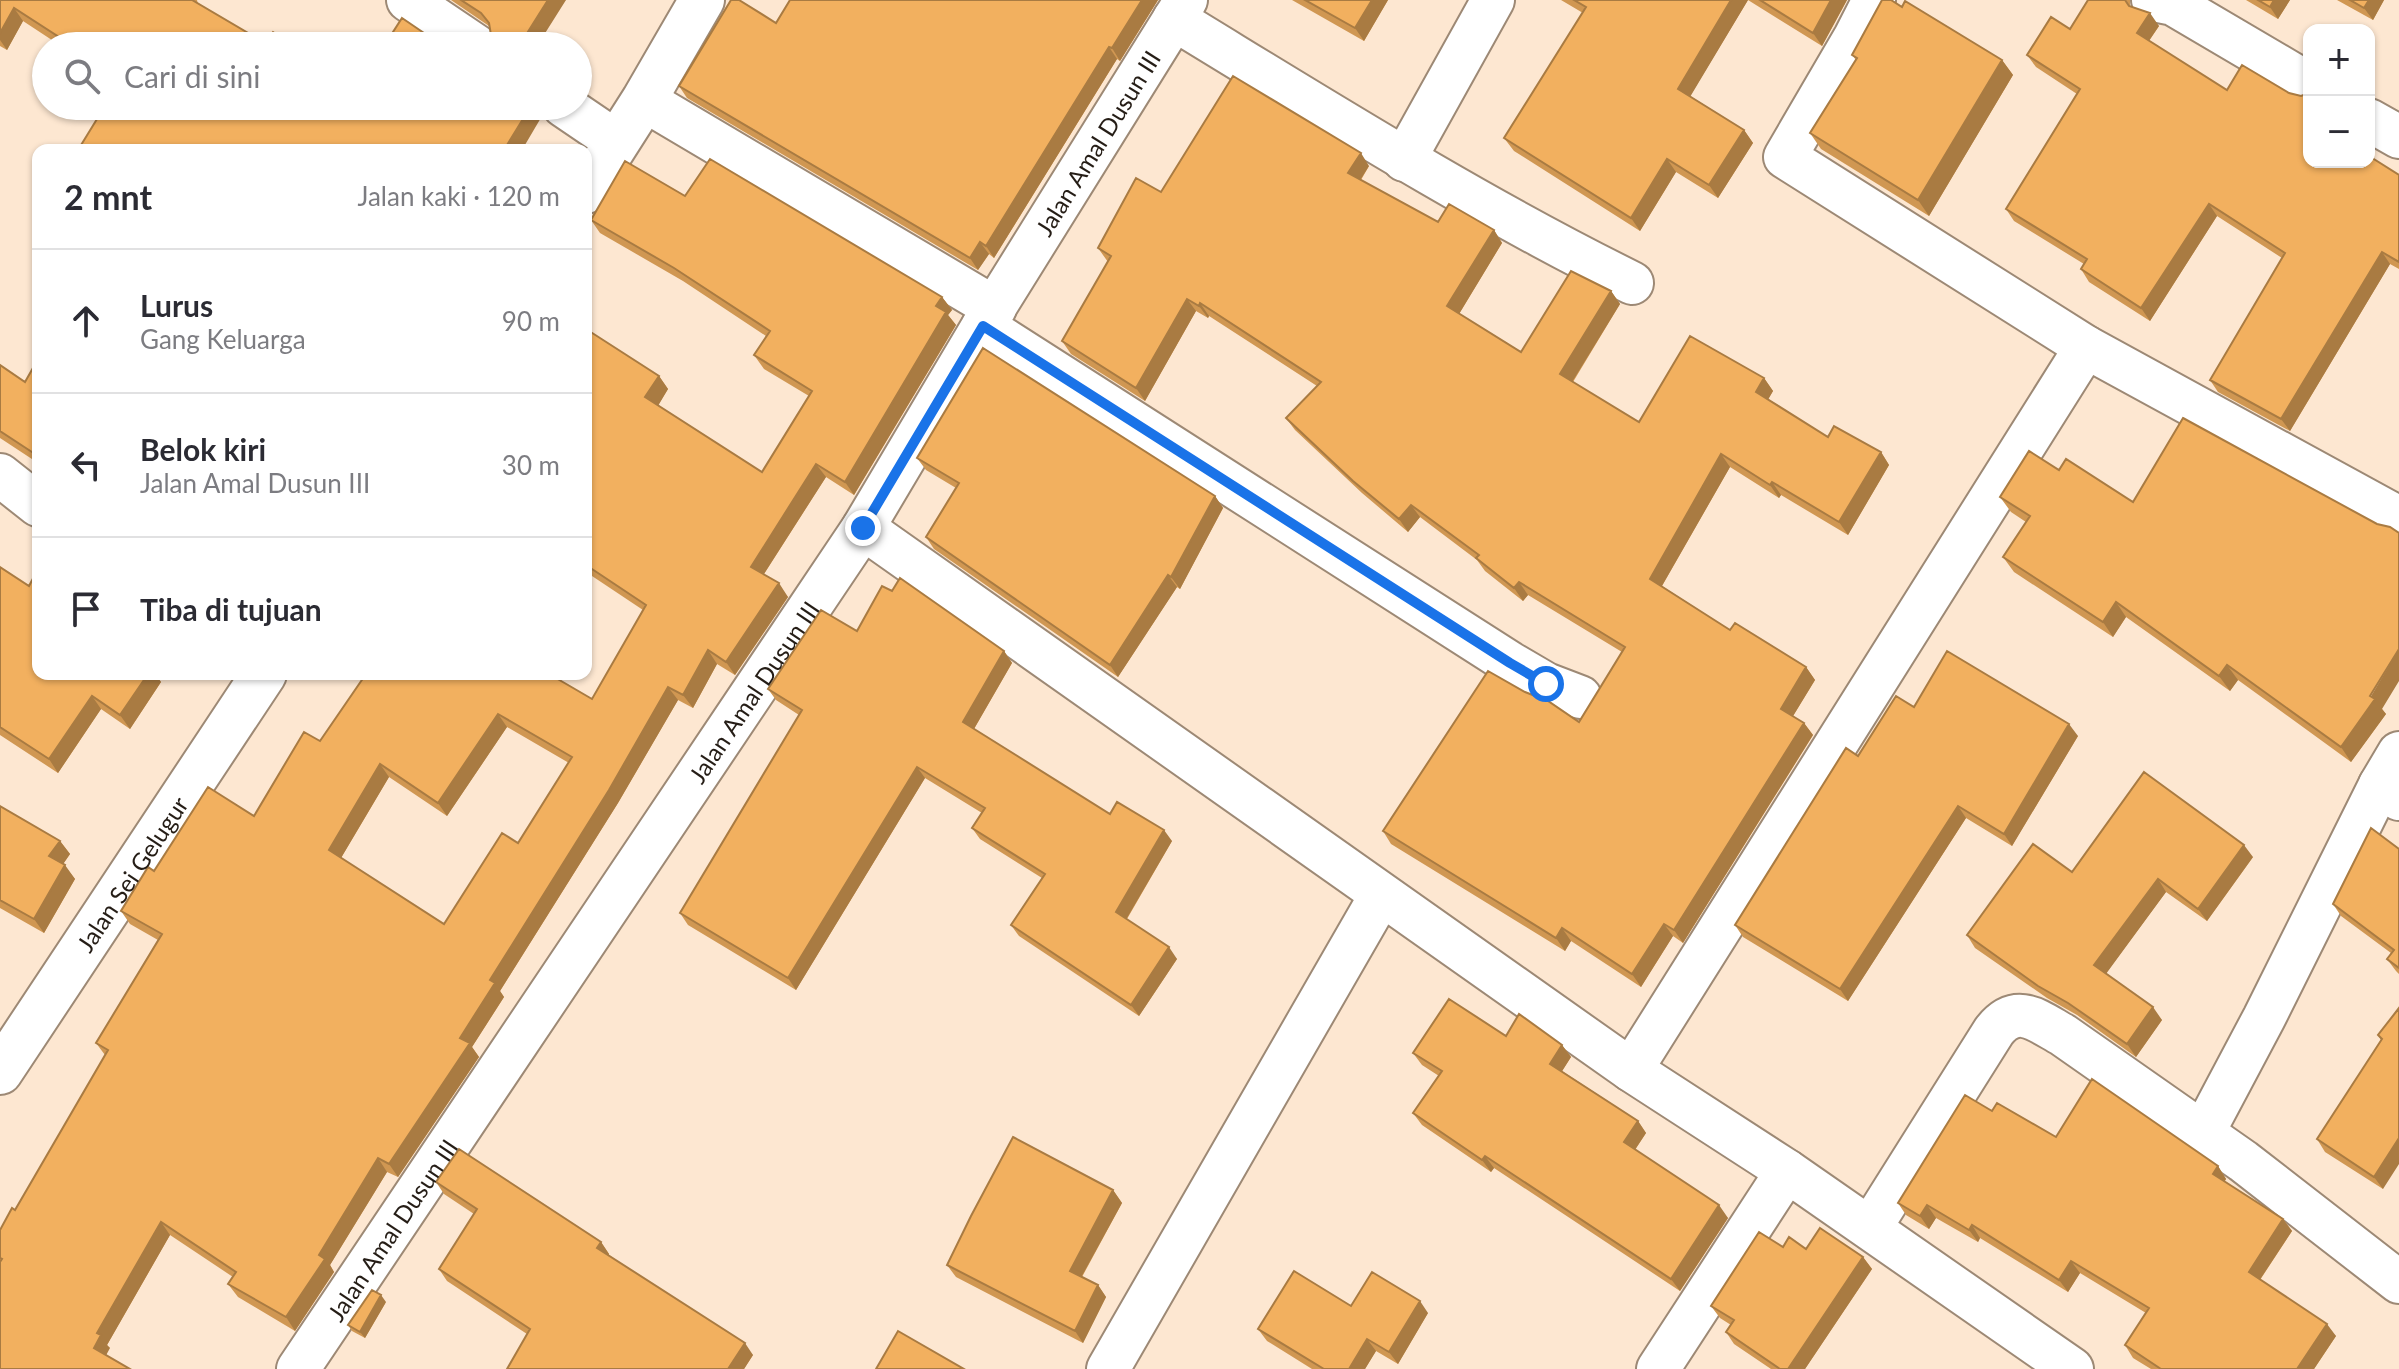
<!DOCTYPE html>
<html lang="id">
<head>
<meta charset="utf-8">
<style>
  :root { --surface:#fff; --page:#f2f2f3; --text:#2b2b33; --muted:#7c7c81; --line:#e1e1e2 }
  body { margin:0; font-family:Lato,sans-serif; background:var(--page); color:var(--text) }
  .controls { position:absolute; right:24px; top:24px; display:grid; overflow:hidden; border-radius:16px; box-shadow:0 2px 6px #0004 }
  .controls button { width:72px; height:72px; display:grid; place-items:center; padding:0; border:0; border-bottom:2px solid var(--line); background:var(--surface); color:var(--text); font:40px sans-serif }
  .stop { position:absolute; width:24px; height:24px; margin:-18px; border:6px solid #1a73e8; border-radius:50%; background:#fff }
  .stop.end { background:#1a73e8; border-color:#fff; box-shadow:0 2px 8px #0008 }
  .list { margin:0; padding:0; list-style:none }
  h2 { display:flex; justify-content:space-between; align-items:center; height:104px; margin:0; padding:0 32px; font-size:34px }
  h2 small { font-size:26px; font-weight:400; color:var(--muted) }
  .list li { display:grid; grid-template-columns:52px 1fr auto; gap:24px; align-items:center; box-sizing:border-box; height:144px; padding:0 32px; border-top:2px solid var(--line) }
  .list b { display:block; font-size:30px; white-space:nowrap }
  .list p { margin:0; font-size:26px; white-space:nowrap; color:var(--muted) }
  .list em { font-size:26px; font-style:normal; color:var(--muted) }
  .icon { flex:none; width:44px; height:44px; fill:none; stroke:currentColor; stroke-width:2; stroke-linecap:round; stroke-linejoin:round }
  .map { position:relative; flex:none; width:2399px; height:1369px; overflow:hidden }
  .search { position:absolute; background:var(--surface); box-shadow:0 2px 6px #0004; left:32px; top:32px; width:560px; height:88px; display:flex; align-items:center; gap:20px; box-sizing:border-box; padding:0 28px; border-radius:44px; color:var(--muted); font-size:30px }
  .panel { position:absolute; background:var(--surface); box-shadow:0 2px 6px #0004; left:32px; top:144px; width:560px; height:536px; border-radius:16px }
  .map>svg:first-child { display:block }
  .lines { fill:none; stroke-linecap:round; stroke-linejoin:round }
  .minor-casing { stroke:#9d8975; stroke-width:46 }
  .secondary-casing { stroke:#9d8975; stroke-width:48 }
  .minor { stroke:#fff; stroke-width:42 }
  .secondary { stroke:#fff; stroke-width:44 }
  .wall { fill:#d09752; fill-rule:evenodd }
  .shaded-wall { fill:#a97b42 }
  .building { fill:#f2b05f; stroke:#a97b42; stroke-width:2; fill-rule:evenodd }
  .route { stroke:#1a73e8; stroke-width:10 }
  .labels { text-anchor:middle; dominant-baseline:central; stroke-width:8; stroke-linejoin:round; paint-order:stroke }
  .street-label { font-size:24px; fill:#251d16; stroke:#fff }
</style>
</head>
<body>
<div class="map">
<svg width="2399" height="1369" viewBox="0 0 2399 1369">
  <rect width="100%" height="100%" fill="#fde7d1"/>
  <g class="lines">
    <g class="minor-casing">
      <g id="minor">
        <path d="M408,0L476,46"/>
        <path d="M1874,0L1855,37L1785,157L2086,347L2399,518"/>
        <path d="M2153,0L2173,4L2309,84"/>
        <path d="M1174,19C1325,111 1474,205 1632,283"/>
        <path d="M644,100L995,308"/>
        <path d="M564,106L617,142"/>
        <path d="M2369,120L2399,137"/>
        <path d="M1404,160L1493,0"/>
        <path d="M983,326L1510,663L1546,684L1580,697"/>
        <path d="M0,475L38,505"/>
        <path d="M863,528L1631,1070L1787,1171L2072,1369"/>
        <path d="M2380,785L2399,753"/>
        <path d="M1631,1070L2086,347"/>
        <path d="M2203,1133L2264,1018L2380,785L2399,799"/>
        <path d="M1870,1228L1994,1031C2017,1002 2038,1021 2063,1035L2243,1161L2399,1282"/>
        <path id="s1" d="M298,1369L863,528L983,326L1186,0"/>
        <path d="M1108,1369L1381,895"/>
        <path d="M1658,1369L1787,1171"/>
      </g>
    </g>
    <g class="secondary-casing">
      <g id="secondary">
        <path d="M586,191L644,100L702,0"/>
        <path id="s2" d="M0,1072L264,674"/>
      </g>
    </g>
    <use href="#minor" class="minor"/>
    <use href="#secondary" class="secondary"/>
  </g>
  <path class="wall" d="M0,0H197L198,4L265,43L294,46H61L23,21L7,50L0,46Z
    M451,0H566L491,35L489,26Z
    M790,0H1158L1120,61L1117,59L994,258L989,254L978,270L687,98L679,86L776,23Z
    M1292,0H1388L1364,41Z
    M1561,0H1748L1690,96L1744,130L1753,143L1718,198L1676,172L1640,231L1514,151L1504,138L1583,13Z
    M1748,0H1847L1822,46Z
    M2088,0H2130V6L2159,26L2149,41L2309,162L2399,175V269L2390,264L2290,431L2218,392L2210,380L2282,258L2217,216L2150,321L2089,282L2081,269L2084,264L2014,221L2006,209L2077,94L2036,67L2027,55L2070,29Z
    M2246,0H2290L2278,19Z
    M2337,0H2384L2373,20Z
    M1852,55L2002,60L2013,75L1929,216L1821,149L1810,133L1856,60Z
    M1369,166L1361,180L1438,222L1494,230L1502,243L1459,314L1521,352L1611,291L1620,304L1573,382L1639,422L1764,378L1773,391L1768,399L1828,437L1881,452L1889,465L1848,535L1781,495L1779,498L1730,467L1662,586L1730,630L1806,667L1815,680L1793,716L1804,723L1813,735L1683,943L1673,936L1641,987L1571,941L1565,951L1391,844L1383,831L1579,722L1622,652L1528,595L1523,601L1485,571L1477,560L1420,517L1408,532L1362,493L1295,430L1286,418L1317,386L1209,316L1208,318L1196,311L1145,401L1071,354L1062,341L1108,262L1098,248L1161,192Z
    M685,196L942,297L952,310L948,315L956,325L854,495L826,477L764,574L788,597L735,675L717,664L693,708L678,700L618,803L500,991L504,997L472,1047L479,1057L398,1177L387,1172L330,1265L334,1272L295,1331L238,1297L228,1284L233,1277L170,1235L107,1345L110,1348L0,1369V1230L15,1210L105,1055L96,1043L158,940L130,924L121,911L154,871L254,816L320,741L592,699L643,610L586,572V329L659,376L668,389L658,405L762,472L809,396L764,369L754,355L766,336L683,281L600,233L591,220ZM507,727L569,763L518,843L444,924L341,858L389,777L447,816Z
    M38,359V463L0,438V365L25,382Z
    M917,458L1215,496L1223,508L1180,589L1177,587L1118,677L934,549L926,537L956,488L926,470Z
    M2000,497L2382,709L2386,714L2351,762L2238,680L2230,691L2126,617L2113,637L2014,572L2003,557L2026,522L2011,512Z
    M0,567L29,586L38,674H155L161,682L130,729L101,709L58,773L0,735Z
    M857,631L1004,651L1012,663L974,729L1110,814L1172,841L1127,919L1177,959L1139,1016L1019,936L1011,925L1042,878L980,839L972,828L982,813L925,778L796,990L688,925L680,913L799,715L776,700L768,689Z
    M1914,707L2078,736L2012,846L1966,818L1848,1001L1743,937L1735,925L1858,756Z
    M0,806L60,841L70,854L63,864L75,879L44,933L0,908Z
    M2399,849V974L2396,971L2387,959L2391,953L2341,916L2333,904Z
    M2253,857L2207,921L2166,892L2106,973L2162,1020L2136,1057L2077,1015L2047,998L1975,948L1967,935L2072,872Z
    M2399,1008L2383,1189L2325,1152L2317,1139L2381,1040L2378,1035Z
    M1506,1036L1562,1045L1571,1057L1562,1071L1638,1121L1646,1133L1635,1150L1728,1218L1680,1291L1494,1168L1491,1172L1422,1125L1413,1113L1439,1076L1422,1065L1413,1053Z
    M1992,1111L2056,1137L2218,1166L2226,1179L2224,1182L2283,1219L2292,1231L2260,1280L2336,1336L2314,1369H2151L2133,1358L2125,1345L2146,1313L2080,1273L2068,1292L1980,1238L1978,1242L1936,1218L1929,1229L1906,1215L1898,1203Z
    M436,1182L601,1242L609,1254V1255L753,1355L744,1369H507L527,1334L447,1281L439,1269L474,1214L444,1194Z
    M1113,1190L1122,1203L1082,1277L1098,1285L1106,1297L1083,1343L956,1277L947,1265Z
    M1783,1247L1863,1257L1872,1269L1805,1369H1771L1734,1344L1726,1332L1731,1325L1720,1318L1711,1306Z
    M386,1302L365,1338L352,1331L348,1325Z
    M1351,1306L1428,1313L1398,1364L1376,1351L1365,1369H1312L1267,1341L1258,1329Z"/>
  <path class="shaded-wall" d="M548,0H566L537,46H519Z
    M1142,0H1158L1120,61L1112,48Z
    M1372,0H1388L1364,41L1355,28Z
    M1731,0H1748L1687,102L1678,89Z
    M1831,0H1847L1822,46L1813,33Z
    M2274,0H2290L2278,19L2270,7Z
    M2369,0H2384L2373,20L2364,8Z
    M14,8L23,21L7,50L0,40V33Z
    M2150,13L2159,26L2146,45L2137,33Z
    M1109,47L1117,59L994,258L986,246Z
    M2002,60L2013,75L1929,216L1918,200Z
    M531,106H538L541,111L542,116L522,150H504Z
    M1744,130L1753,143L1718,198L1709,185Z
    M1361,153L1369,166L1357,185L1348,173Z
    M1667,159L1676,172L1640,231L1631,218Z
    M2209,204L2217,216L2150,321L2141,308Z
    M1494,230L1502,243L1456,319L1447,306Z
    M980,242L989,254L978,270L970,258Z
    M2382,252L2390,264L2290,431L2281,419Z
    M1611,291L1620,304L1569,387L1560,374Z
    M942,297L952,310L948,315L956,325L854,495L845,482L936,306Z
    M1187,299L1196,311L1145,401L1136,388Z
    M1200,303L1209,316L1208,318L1199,306Z
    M659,376L668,389L655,411L645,397Z
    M1764,378L1773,391L1765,405L1756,392Z
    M1881,452L1889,465L1848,535L1839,522Z
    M1721,454L1730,467L1659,591L1650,579Z
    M816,464L826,477L760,580L751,567Z
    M1772,482L1781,495L1779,498L1770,485Z
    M1215,496L1223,508L1180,589L1171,577Z
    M1411,505L1420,517L1408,532L1399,519Z
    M1168,575L1177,587L1118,677L1110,665Z
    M1519,582L1528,595L1523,601L1514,588Z
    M779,583L788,597L735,675L726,662Z
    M2116,602L2126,617L2113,637L2103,622Z
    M2399,649V681L2382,709L2386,714L2351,762L2341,747Z
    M708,650L717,664L693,708L683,695Z
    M1004,651L1012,663L971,734L963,722Z
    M2227,665L2238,680L2230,691L2219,676Z
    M1806,667L1815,680L1790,721L1781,709Z
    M148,674H155L161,682L130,729L120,715Z
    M668,687L678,700L618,803L500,991L504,997L472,1047L479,1057L398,1177L389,1164L460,1038L490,980Z
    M92,696L101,709L58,773L49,759Z
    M498,714L507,727L447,816L438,803Z
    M1804,723L1813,735L1683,943L1674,930Z
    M2069,724L2078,736L2012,846L2004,834Z
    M380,764L389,777L338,863L329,850Z
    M917,767L925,778L796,990L788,978Z
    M1958,806L1966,818L1848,1001L1840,989Z
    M1164,830L1172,841L1124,923L1116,912Z
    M60,841L70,854L59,870L49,856Z
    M2244,845L2253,857L2207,921L2198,909Z
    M65,865L75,879L44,933L34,919Z
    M2158,879L2166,892L2103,978L2094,965Z
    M1664,924L1673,936L1641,987L1632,974Z
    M1562,928L1571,941L1565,951L1556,938Z
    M1169,947L1177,959L1139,1016L1131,1005Z
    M2153,1007L2162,1020L2136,1057L2127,1044Z
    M1562,1045L1571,1057L1559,1076L1550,1064Z
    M1638,1121L1646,1133L1632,1154L1624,1142Z
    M2399,1138V1164L2383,1189L2374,1177Z
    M1485,1156L1494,1168L1491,1172L1482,1160Z
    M378,1158L387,1172L330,1265L334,1272L295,1331L286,1317L319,1255Z
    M2218,1166L2226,1179L2221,1187L2213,1174Z
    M1113,1190L1122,1203L1078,1283L1070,1271Z
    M1719,1205L1728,1218L1680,1291L1671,1279Z
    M1927,1205L1936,1218L1929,1229L1920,1216Z
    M2283,1219L2292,1231L2257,1284L2249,1272Z
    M161,1222L170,1235L107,1345L110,1348L103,1361L94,1348L97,1333Z
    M1972,1225L1980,1238L1978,1242L1969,1230Z
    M601,1242L609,1254L606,1260L597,1248Z
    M1863,1257L1872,1269L1805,1369H1788Z
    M2071,1261L2080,1273L2068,1292L2059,1280Z
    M1098,1285L1106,1297L1083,1343L1075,1331Z
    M381,1295L386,1302L365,1338L360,1332Z
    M1420,1301L1428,1313L1398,1364L1389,1352Z
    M2327,1324L2336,1336L2314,1369H2297Z
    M1367,1339L1376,1351L1365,1369H1349Z
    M745,1343L753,1355L744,1369H728Z"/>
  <path class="building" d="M0,0H192L265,43L273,32L294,46H73L14,8L0,33Z
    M461,0H548L519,46H486L491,35L489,23L481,13Z
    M731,0H739L776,23L790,0H1142L1112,48L1109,47L986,246L980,242L970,258L679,86Z
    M1305,0H1372L1355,28Z
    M1574,0H1731L1678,89L1744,130L1709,185L1667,159L1631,218L1504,138L1586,7Z
    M1760,0H1831L1813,33Z
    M1882,0H1891L1902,7L1905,1L2002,60L1918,200L1810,133L1857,58L1852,55Z
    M2088,0H2125L2129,6L2150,13L2137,33L2227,90L2242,65L2289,93L2301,96L2309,93V162H2369V156L2399,175V262L2382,252L2281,419L2210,380L2285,253L2209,204L2141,308L2081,269L2087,259L2006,209L2080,89L2027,55L2051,17L2070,29Z
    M2258,0H2274L2270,7Z
    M2350,0H2369L2364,8Z
    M402,18L443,46H384Z
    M1233,76L1361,153L1348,173L1438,222L1449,204L1494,230L1447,306L1521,352L1571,271L1611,291L1560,374L1639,422L1690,336L1764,378L1756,392L1828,437L1834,426L1881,452L1839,522L1772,482L1770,485L1721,454L1650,579L1730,630L1735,623L1806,667L1781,709L1804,723L1674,930L1664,924L1632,974L1562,928L1556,938L1383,831L1488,671L1525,692L1548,701L1579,722L1625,647L1519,582L1514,588L1476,558L1479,555L1411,505L1399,519L1353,481L1286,418L1321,382L1200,303L1199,306L1187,299L1136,388L1062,341L1111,256L1098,248L1136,178L1161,192Z
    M105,106H531L504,150H78Z
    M710,159L942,297L936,306L946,312L845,482L816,464L751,567L779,583L726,662L708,650L683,695L668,687L609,790L490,980L495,983L460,1038L470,1043L389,1164L378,1158L319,1255L325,1259L286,1317L228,1284L236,1272L161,1222L97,1333L101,1335L94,1348L130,1369H0V1262L2,1259L0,1258V1230L12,1208L15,1210L108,1050L96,1043L162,934L121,911L148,867L154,871L208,787L254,816L304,732L320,741L366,674H549L592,699L646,605L586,565V329L659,376L645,397L762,472L812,391L754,355L770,331L674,268L591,220L625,161L685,196ZM498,714L572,757L518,843L502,833L444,924L329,850L380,764L438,803Z
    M983,348L1215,496L1171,577L1168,575L1110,665L926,537L959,483L917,458Z
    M38,359V456L0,431V365L25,382Z
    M2183,418L2377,524L2390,527L2399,533V649L2370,696L2375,699L2341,747L2227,665L2219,676L2116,602L2103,622L2003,557L2030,516L2000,497L2029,451L2059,470L2066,459L2133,502Z
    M0,567L29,586L38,569V674H148L120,715L92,696L49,759L0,727Z
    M900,578L1004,651L963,722L1110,814L1117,802L1164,830L1116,912L1169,947L1131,1005L1011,925L1045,874L972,828L985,808L917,767L788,978L680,913L802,710L768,689L821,610L857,631L882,586L892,591Z
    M1947,651L2069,724L2004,834L1958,806L1840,989L1735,925L1846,748L1858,756L1896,696L1914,707Z
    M2144,772L2244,845L2198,909L2158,879L2094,965L2153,1007L2127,1044L2068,1003L2038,986L1967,935L2033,844L2072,872Z
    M0,806L60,841L49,856L65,865L34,919L0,900Z
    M2371,828L2399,849V968L2387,959L2394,950L2333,904Z
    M1449,999L1506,1036L1519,1014L1562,1045L1550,1064L1638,1121L1624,1142L1719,1205L1671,1279L1485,1156L1482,1160L1413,1113L1442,1071L1413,1053Z
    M2399,1008V1138L2374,1177L2317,1139L2382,1039L2378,1035Z
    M2092,1079L2218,1166L2213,1174L2283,1219L2249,1272L2327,1324L2297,1369H2161L2125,1345L2149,1308L2071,1261L2059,1280L1972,1225L1969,1230L1927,1205L1920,1216L1898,1203L1965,1095L1992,1111L1997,1103L2056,1137Z
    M1013,1137L1113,1190L1070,1271L1098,1285L1075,1331L947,1265L971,1216Z
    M459,1149L601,1242L597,1248L745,1343L728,1369H507L530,1329L439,1269L477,1209L436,1182Z
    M1820,1228L1863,1257L1788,1369H1780L1726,1332L1734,1320L1711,1306L1759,1232L1783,1247L1789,1237L1806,1249Z
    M1294,1271L1351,1306L1372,1272L1420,1301L1389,1352L1367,1339L1349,1369H1324L1258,1329Z
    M372,1290L381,1295L360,1332L348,1325Z
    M898,1331L964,1369H876Z"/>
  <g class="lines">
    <path class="route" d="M863,528L983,326L1510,663L1546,684"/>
  </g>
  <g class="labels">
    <g class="street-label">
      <text stroke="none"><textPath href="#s1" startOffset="1464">Jalan Amal Dusun III</textPath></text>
      <text stroke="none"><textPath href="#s1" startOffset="816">Jalan Amal Dusun III</textPath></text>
      <text stroke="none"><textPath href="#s2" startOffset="238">Jalan Sei Gelugur</textPath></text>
      <text stroke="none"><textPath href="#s1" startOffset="168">Jalan Amal Dusun III</textPath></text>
    </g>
  </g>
</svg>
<div class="controls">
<button>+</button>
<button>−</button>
</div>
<div class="stop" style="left:1546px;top:684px"></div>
<div class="stop end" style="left:863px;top:528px"></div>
<div class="search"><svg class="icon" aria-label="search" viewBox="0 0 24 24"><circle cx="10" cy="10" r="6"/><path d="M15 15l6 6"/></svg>Cari di sini</div>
<section class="panel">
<h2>2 mnt<small>Jalan kaki · 120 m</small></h2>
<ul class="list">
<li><svg class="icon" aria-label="ahead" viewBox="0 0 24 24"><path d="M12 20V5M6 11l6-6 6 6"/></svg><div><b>Lurus</b><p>Gang Keluarga</p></div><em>90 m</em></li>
<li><svg class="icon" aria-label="left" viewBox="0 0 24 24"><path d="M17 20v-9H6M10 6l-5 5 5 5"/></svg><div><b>Belok kiri</b><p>Jalan Amal Dusun III</p></div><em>30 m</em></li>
<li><svg class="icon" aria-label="arrive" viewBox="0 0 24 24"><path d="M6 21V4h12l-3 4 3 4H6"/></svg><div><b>Tiba di tujuan</b></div></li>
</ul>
</section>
</div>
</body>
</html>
